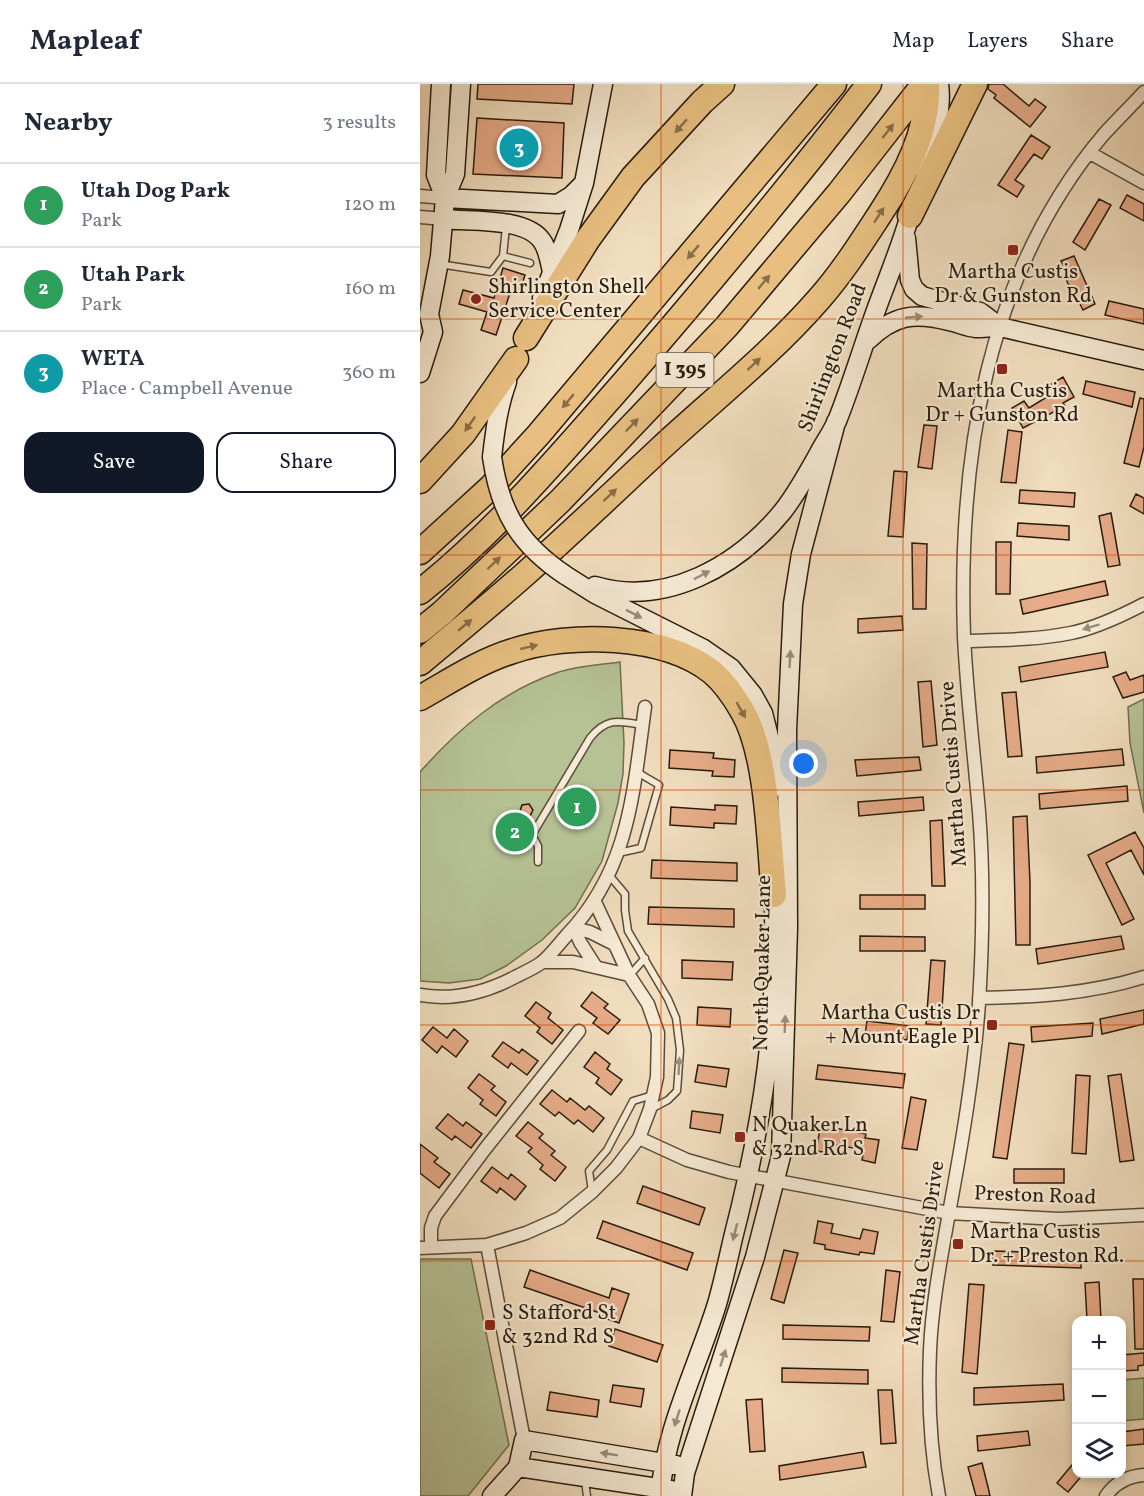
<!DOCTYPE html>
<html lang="en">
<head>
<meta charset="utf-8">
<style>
  :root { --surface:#fff; --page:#f2f2f3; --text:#1f2937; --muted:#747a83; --line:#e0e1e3; --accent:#111827 }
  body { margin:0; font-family:Vollkorn,serif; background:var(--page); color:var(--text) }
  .controls { position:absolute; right:18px; bottom:18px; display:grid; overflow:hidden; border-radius:12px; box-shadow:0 3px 9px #0003 }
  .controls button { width:54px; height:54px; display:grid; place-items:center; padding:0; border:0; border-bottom:2px solid var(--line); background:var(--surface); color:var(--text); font:30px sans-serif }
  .you { position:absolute; left:384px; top:680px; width:21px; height:21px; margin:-15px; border:4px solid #fff; border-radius:50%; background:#1a73e8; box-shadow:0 0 0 9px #1a73e833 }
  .badge { display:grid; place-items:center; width:39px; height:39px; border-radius:50%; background:var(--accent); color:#fff; font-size:20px; font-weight:700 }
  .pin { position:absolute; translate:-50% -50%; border:3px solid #fff; box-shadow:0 2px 6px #0006 }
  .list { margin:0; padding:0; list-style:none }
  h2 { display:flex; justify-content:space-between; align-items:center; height:78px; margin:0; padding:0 24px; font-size:26px }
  h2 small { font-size:20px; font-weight:400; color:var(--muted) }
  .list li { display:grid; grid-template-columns:39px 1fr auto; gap:18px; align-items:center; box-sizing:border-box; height:84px; padding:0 24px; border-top:2px solid var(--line) }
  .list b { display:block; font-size:22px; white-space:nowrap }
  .list p { margin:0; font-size:20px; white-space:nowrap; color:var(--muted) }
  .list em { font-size:20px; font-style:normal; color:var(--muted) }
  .actions { display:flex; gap:12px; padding:18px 24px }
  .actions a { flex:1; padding:14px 0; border:2px solid var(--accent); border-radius:18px; text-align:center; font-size:21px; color:var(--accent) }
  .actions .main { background:var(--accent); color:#fff }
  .icon { flex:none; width:33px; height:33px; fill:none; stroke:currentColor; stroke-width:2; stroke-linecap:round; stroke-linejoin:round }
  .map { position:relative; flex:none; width:724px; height:1412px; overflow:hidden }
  header { display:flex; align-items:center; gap:36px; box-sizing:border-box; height:84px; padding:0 30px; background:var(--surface); border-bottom:2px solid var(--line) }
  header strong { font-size:28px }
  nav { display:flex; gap:33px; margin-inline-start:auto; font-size:21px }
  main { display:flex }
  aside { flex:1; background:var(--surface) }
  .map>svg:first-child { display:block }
  .green { fill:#b6c295; stroke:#6f6f52; stroke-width:1.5 }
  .building { fill:#e7ac89; stroke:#281c0e; stroke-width:1.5 }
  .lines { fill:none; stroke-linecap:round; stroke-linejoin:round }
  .lane-casing { stroke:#5a4c3a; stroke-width:9 }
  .street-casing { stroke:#5a4c3a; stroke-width:15 }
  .secondary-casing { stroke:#281c0e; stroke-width:21 }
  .highway-casing { stroke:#281c0e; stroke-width:27 }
  .lane { stroke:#f6ead5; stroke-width:6 }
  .street { stroke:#f6ead5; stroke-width:12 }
  .secondary { stroke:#f6ead5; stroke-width:18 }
  .highway { stroke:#e8bf80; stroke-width:24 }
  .secondary-bridge-casing { stroke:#281c0e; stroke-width:21; stroke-linecap:butt }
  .secondary-bridge { stroke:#f6ead5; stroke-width:18 }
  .oneway { fill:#886e47 }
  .oneway2 { fill:#998d7b }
  .grid { fill:none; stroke:#d5530c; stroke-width:1.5; stroke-opacity:0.55 }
  .poi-dot { fill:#8f2418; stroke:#f6ead5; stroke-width:2 }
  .labels { text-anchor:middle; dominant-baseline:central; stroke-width:4.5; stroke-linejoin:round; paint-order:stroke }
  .shield { fill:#f6ead5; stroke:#665a4a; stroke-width:1.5 }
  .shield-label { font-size:20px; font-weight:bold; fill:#281c0e }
  .poi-label { font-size:21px; fill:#281c0e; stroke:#f6ead5; text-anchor:start }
  .street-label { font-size:21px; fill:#281c0e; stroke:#f6ead5 }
</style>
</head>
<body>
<header>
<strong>Mapleaf</strong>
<nav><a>Map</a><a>Layers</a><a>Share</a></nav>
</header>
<main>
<aside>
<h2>Nearby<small>3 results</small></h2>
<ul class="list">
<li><span class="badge" style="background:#2e9e5b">1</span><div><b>Utah Dog Park</b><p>Park</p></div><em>120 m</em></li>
<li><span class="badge" style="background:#2e9e5b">2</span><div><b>Utah Park</b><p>Park</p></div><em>160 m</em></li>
<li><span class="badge" style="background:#0f9aa8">3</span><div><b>WETA</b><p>Place · Campbell Avenue</p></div><em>360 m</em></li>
</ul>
<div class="actions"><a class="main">Save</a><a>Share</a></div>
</aside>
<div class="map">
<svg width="724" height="1412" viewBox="0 0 724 1412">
  <rect width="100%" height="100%" fill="#f1debf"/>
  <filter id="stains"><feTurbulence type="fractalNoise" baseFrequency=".00333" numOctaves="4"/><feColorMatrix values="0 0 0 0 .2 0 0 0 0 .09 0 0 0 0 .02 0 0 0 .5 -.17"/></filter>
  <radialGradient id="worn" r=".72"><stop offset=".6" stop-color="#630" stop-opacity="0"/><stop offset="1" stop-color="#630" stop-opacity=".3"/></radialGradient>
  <path class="green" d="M200,578L204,659L203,690L198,719L182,777L155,824L122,856L86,882L60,895L29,899L0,897V688C38,645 81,608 136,589C156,582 179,581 200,578Z
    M724,615V729L710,659L708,623Z
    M0,1175H51L89,1361L48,1412H0Z
    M724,1294V1335L702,1337V1296Z"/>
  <path class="building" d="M58,0H154L152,20L57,15Z
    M569,0H583L609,22L615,15L626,23L610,43L574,14L576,11L568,5Z
    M57,34L144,39L142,94L53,90Z
    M611,51L630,63L622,75L614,70L595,96L604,102L597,113L578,101Z
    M707,111L724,120V137L700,124Z
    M679,115L691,121L665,166L653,158Z
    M654,172L675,220L663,226L655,210L653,211L646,195L649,194L641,177Z
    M83,184L105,191L100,206L92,203L76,251L61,246L67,228L39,220L43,206L74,214Z
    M689,217L724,225V240L685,231Z
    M643,293L654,313L643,319L645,322L603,344L592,324L604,317L609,324L635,308L631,300Z
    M666,297L715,308L712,323L663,310Z
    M720,314L724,315V363L719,383L704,379Z
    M504,341L517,342L512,385L498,383Z
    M588,346L602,348L596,399L581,398Z
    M474,387L487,388L483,453L468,452Z
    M600,406L655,409L654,423L599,419Z
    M716,410L724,414V430L710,422Z
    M691,429L700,481L688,483L679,432Z
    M598,439L649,442V456L597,452Z
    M576,458H591L590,510H576Z
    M492,459L507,460L506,525H493Z
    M685,497L688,511L603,530L600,516Z
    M482,532L483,546L438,549V535Z
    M685,568L688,583L601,598L599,583Z
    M706,588L710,596L724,591V608L703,614L693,593Z
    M511,597L517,661L503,663L498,598Z
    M596,608L602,672L588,673L582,609Z
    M702,665L704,681L617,689L616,673Z
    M250,666L294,669L293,674L315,676L314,693L292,692L293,687L249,684Z
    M499,673L501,686L437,692L435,676Z
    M707,702L708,717L620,725L619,710Z
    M145,708L159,715L154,726L139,718Z
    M503,713L504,726L439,732L438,718Z
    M109,720L113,726L110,732H103L100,727L102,721Z
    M295,721L317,722L316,740L294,739V744L250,741L251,723L295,726Z
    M607,732L610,798V861H596L593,733Z
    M522,736L525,802H512L510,737Z
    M715,748L724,764V791L711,766L686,779L714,835L702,841L668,771Z
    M232,776L317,779V797L231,794Z
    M440,811H505V825H440Z
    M229,823L314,825V843L228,840Z
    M440,852L505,853V867H440Z
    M701,852L704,865L618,880L616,865Z
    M262,876L313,878L312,896L262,894Z
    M511,876L525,877L521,941L506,940Z
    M172,908L188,920L184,924L200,936L188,950L173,939L177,934L161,922Z
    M116,918L131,929L128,934L143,946L132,960L117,948L120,944L105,932Z
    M278,923L311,925L310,943L277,941Z
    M724,926V940L682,950L680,935Z
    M447,937L489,942L487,956L445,951Z
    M673,939L672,952L612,958L611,943Z
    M13,943L27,954L34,945L48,957L36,973L22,962L17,969L2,956Z
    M83,958L99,969L102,965L118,977L107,991L91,979L88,984L72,972Z
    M589,959L604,961L587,1075L573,1073Z
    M175,968L190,980L187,985L202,996L191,1011L176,999L179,994L164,983Z
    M278,981L309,985L306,1003L275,998Z
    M398,981L485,990L483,1004L396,995Z
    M59,990L75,1002L71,1006L86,1018L76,1032L60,1020L63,1016L48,1004Z
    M701,990L714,1076L700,1078L688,992Z
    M656,991L670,992L666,1070L652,1069Z
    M132,1006L147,1018L150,1014L165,1026L169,1022L184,1034L173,1048L158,1036L154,1040L139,1028L135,1032L120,1020Z
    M491,1013L506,1016L497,1066L482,1064Z
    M272,1027L303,1031L300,1049L270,1044Z
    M28,1030L43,1042L46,1038L62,1050L51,1064L35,1052L32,1056L16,1044Z
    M108,1038L123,1050L119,1054L135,1067L131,1071L146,1083L135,1097L120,1085L123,1081L108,1068L112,1064L96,1052Z
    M414,1044L446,1050L445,1054L459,1056L455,1079L442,1076L444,1066L412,1060L410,1069L396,1067L400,1045L413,1047Z
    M0,1060L18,1074L14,1078L30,1090L19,1104L0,1089Z
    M72,1083L88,1095L91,1090L106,1102L95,1116L80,1104L77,1109L61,1097Z
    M594,1085H644V1099H594Z
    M223,1102L285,1124L279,1141L217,1119Z
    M183,1137L273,1169L267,1186L177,1154Z
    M398,1137L413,1140L411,1149L440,1155L443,1145L458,1148L454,1170L440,1168L439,1171L405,1165V1161L394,1159Z
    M364,1166L378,1169L364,1219L351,1215Z
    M573,1167L661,1170V1184L573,1181Z
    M110,1186L189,1214L192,1204L209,1210L199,1239L182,1233L183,1230L104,1203Z
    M466,1186L480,1188L474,1238L461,1237Z
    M713,1195H724V1265H715Z
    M679,1198L681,1236H667L665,1199Z
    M549,1200L564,1201L557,1290L542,1288Z
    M363,1241L450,1243L449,1257L363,1255Z
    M195,1245L243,1261L237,1278L189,1262Z
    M724,1269V1281L718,1282V1286L702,1287V1271Z
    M362,1284L448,1286V1300L362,1298Z
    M643,1300L644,1316L554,1321V1304Z
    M193,1301L224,1305L221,1323L190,1318Z
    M458,1306H472L476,1359L461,1360Z
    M130,1308L179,1316L177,1333L127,1326Z
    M342,1315L345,1367L330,1368L326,1316Z
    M724,1345V1360L702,1362V1348Z
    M608,1347L610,1361L558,1367L557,1352Z
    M443,1368L446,1383L360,1396L359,1382Z
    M657,1375V1389H664L648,1408L637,1399Z
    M562,1379L568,1403L570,1412H556L548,1383Z"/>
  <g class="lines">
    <g class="lane-casing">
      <path id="lane" d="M83,172L86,143
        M19,180L71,188L83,172L110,179
        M105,747L112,751L170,654C187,633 199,637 223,641
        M112,751L118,762V778
        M198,769L221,764L239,701L217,688
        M189,791L205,810V826L208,847L248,915L256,934L260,966L257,1007L248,1016L231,1025
        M210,891L225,874
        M172,1107L169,1087L187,1066L213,1017L233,1011
        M165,1397L167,1412"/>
    </g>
    <g class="street-casing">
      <path id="street" d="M670,69L724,99
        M0,112L25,114
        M0,133L24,135
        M545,557C580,556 616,556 651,549C676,544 701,532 724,520
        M154,844L160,858L176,883
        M154,844L170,848L194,860
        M122,878H153L209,891
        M0,911C34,917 67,908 97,892C105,888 114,884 121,879C130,872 138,861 146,852C210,785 213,709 225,623
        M559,914C615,913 670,910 724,893
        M219,1054L267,1076L309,1088L529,1129L639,1135L724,1131
        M67,1161L104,1356
        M11,1163V1144L15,1132L65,1065L159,947
        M0,1164L67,1161L106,1149L140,1134L172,1108L196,1084L219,1054L230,1025L237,993L238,949L228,920L209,891L175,818
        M519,1412C510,1364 508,1315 510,1266C512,1220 521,1174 529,1129C542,1059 554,989 559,919C563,855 564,791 559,728C554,670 547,612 544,553C538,375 565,191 684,50C697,36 711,22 724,8
        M686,1412C695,1399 708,1392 724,1391"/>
    </g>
    <g class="secondary-casing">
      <path id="secondary" d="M21,0L16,91L25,114
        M504,86C512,59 523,28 519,0
        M25,114L138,120L151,112L163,100
        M24,135C51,138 106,133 122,157C128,165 130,179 132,188
        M486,154L490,196L494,205L502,212L560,228L580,243
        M122,214L149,146L164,99L183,0
        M448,256C474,231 494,228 529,237C538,239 547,243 556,244C564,244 572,243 580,243L724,276
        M0,289L13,248L9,230L20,172L25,114L35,90L41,0
        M72,373C75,347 78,323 87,298
        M145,491L175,510L282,564L311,584L333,611L343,629L350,657L353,704
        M175,502C246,523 318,482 363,427C377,409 388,389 399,369C405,358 412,348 417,337C431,302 442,265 455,229C468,193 483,158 493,121
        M98,1383L251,1406
        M72,1412L98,1383L104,1356L256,1381
        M240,1412C245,1345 277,1284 297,1220C303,1199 308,1176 313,1154C332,1080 347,1006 352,930C355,886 354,842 354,798
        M262,1412L265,1389L335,1173L361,1072L368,844L367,646L373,520L381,470L416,338"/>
    </g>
    <g class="highway-casing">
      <path id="highway" d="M490,132L555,0
        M106,254L168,155L213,93L282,18L302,0
        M0,397L43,350L96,275
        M0,468L71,403L119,350L414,0
        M0,508C75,448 137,375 200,303C286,204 369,104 449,0
        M0,547L22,529L140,417L307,242L419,109L504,0
        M0,579C35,550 70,521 104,491C150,450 195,407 241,364C294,315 351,270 399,215C422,189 441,159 460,130C485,92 509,47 507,0
        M0,614C30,597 60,577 93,567C150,548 244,550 292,588C304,598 315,614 323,628C348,672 349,760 354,811"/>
    </g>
    <use href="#lane" class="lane"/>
    <use href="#street" class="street"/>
    <use href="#secondary" class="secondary"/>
    <use href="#highway" class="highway"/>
    <g class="secondary-bridge-casing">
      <path id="secondary-bridge" d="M72,373C80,428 99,460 145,491"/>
    </g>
    <use href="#secondary-bridge" class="secondary-bridge"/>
  </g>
  <defs><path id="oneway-solid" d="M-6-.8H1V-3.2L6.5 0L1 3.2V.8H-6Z" transform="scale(1.5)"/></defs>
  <g class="oneway">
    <use href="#oneway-solid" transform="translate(261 42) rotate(132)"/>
    <use href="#oneway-solid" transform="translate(468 47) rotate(-52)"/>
    <use href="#oneway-solid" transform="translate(459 131) rotate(-57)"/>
    <use href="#oneway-solid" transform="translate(273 168) rotate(130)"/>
    <use href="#oneway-solid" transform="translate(344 198) rotate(-50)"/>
    <use href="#oneway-solid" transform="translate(334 280) rotate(-43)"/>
    <use href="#oneway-solid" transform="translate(148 317) rotate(130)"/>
    <use href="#oneway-solid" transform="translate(50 340) rotate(125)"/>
    <use href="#oneway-solid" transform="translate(212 341) rotate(-46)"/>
    <use href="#oneway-solid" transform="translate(190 411) rotate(-43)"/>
    <use href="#oneway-solid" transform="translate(74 479) rotate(-43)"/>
    <use href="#oneway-solid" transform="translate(45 541) rotate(-40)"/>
    <use href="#oneway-solid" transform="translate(109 563) rotate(-13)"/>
    <use href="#oneway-solid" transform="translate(321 626) rotate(60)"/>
  </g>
  <g class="oneway2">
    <use href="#oneway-solid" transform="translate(494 233) rotate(-5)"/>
    <use href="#oneway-solid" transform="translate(282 491) rotate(-28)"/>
    <use href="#oneway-solid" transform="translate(214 530) rotate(27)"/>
    <use href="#oneway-solid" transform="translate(671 543) rotate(163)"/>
    <use href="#oneway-solid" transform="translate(370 575) rotate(-87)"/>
    <use href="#oneway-solid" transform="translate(365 940) rotate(-88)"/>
    <use href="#oneway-solid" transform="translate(259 982) rotate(-87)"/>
    <use href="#oneway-solid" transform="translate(315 1148) rotate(104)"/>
    <use href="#oneway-solid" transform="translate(303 1274) rotate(-72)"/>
    <use href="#oneway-solid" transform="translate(257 1334) rotate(108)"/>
    <use href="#oneway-solid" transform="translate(189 1370) rotate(-171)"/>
  </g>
  <path class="grid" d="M241,0V1412M483,0V1412M0,235H724M0,471H724M0,706H724M0,941H724M0,1177H724"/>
  <g class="poi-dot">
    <rect x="587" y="160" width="12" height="12" rx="3"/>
    <circle cx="56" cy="215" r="6"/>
    <rect x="576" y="279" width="12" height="12" rx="3"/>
    <rect x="566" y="935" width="12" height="12" rx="3"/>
    <rect x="314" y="1047" width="12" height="12" rx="3"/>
    <rect x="532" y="1154" width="12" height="12" rx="3"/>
    <rect x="64" y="1235" width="12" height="12" rx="3"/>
  </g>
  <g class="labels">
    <rect class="shield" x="236.5" y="269" width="57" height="34" rx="4.5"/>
    <g class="shield-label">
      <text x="265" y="286">I 395</text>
    </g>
    <g class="poi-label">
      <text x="593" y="188" text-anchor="middle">Martha Custis<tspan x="593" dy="24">Dr &amp; Gunston Rd</tspan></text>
      <text x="68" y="203">Shirlington Shell<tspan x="68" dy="24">Service Center</tspan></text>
      <text x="582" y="307" text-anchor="middle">Martha Custis<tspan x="582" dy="24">Dr + Gunston Rd</tspan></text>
      <text x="560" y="929" text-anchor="end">Martha Custis Dr<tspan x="560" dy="24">+ Mount Eagle Pl</tspan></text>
      <text x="332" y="1041">N Quaker Ln<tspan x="332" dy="24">&amp; 32nd Rd S</tspan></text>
      <text x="550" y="1148">Martha Custis<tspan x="550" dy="24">Dr. + Preston Rd.</tspan></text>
      <text x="82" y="1229">S Stafford St<tspan x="82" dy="24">&amp; 32nd Rd S</tspan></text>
    </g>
    <g class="street-label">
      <text transform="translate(413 274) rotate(-69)">Shirlington Road</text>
      <text transform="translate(534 690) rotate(-94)">Martha Custis Drive</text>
      <text transform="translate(343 879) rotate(-89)">North Quaker Lane</text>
      <text transform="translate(615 1112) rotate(2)">Preston Road</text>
      <text transform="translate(505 1169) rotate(-82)">Martha Custis Drive</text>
    </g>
  </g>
  <rect width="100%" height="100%" filter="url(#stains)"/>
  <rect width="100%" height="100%" fill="url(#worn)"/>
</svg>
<div class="controls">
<button>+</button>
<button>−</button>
<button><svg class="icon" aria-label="layers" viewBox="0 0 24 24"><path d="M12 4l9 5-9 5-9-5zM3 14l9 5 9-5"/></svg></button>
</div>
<div class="you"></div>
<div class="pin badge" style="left:157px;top:723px;background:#2e9e5b">1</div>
<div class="pin badge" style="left:95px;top:748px;background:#2e9e5b">2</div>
<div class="pin badge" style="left:99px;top:64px;background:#0f9aa8">3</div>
</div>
</main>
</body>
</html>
